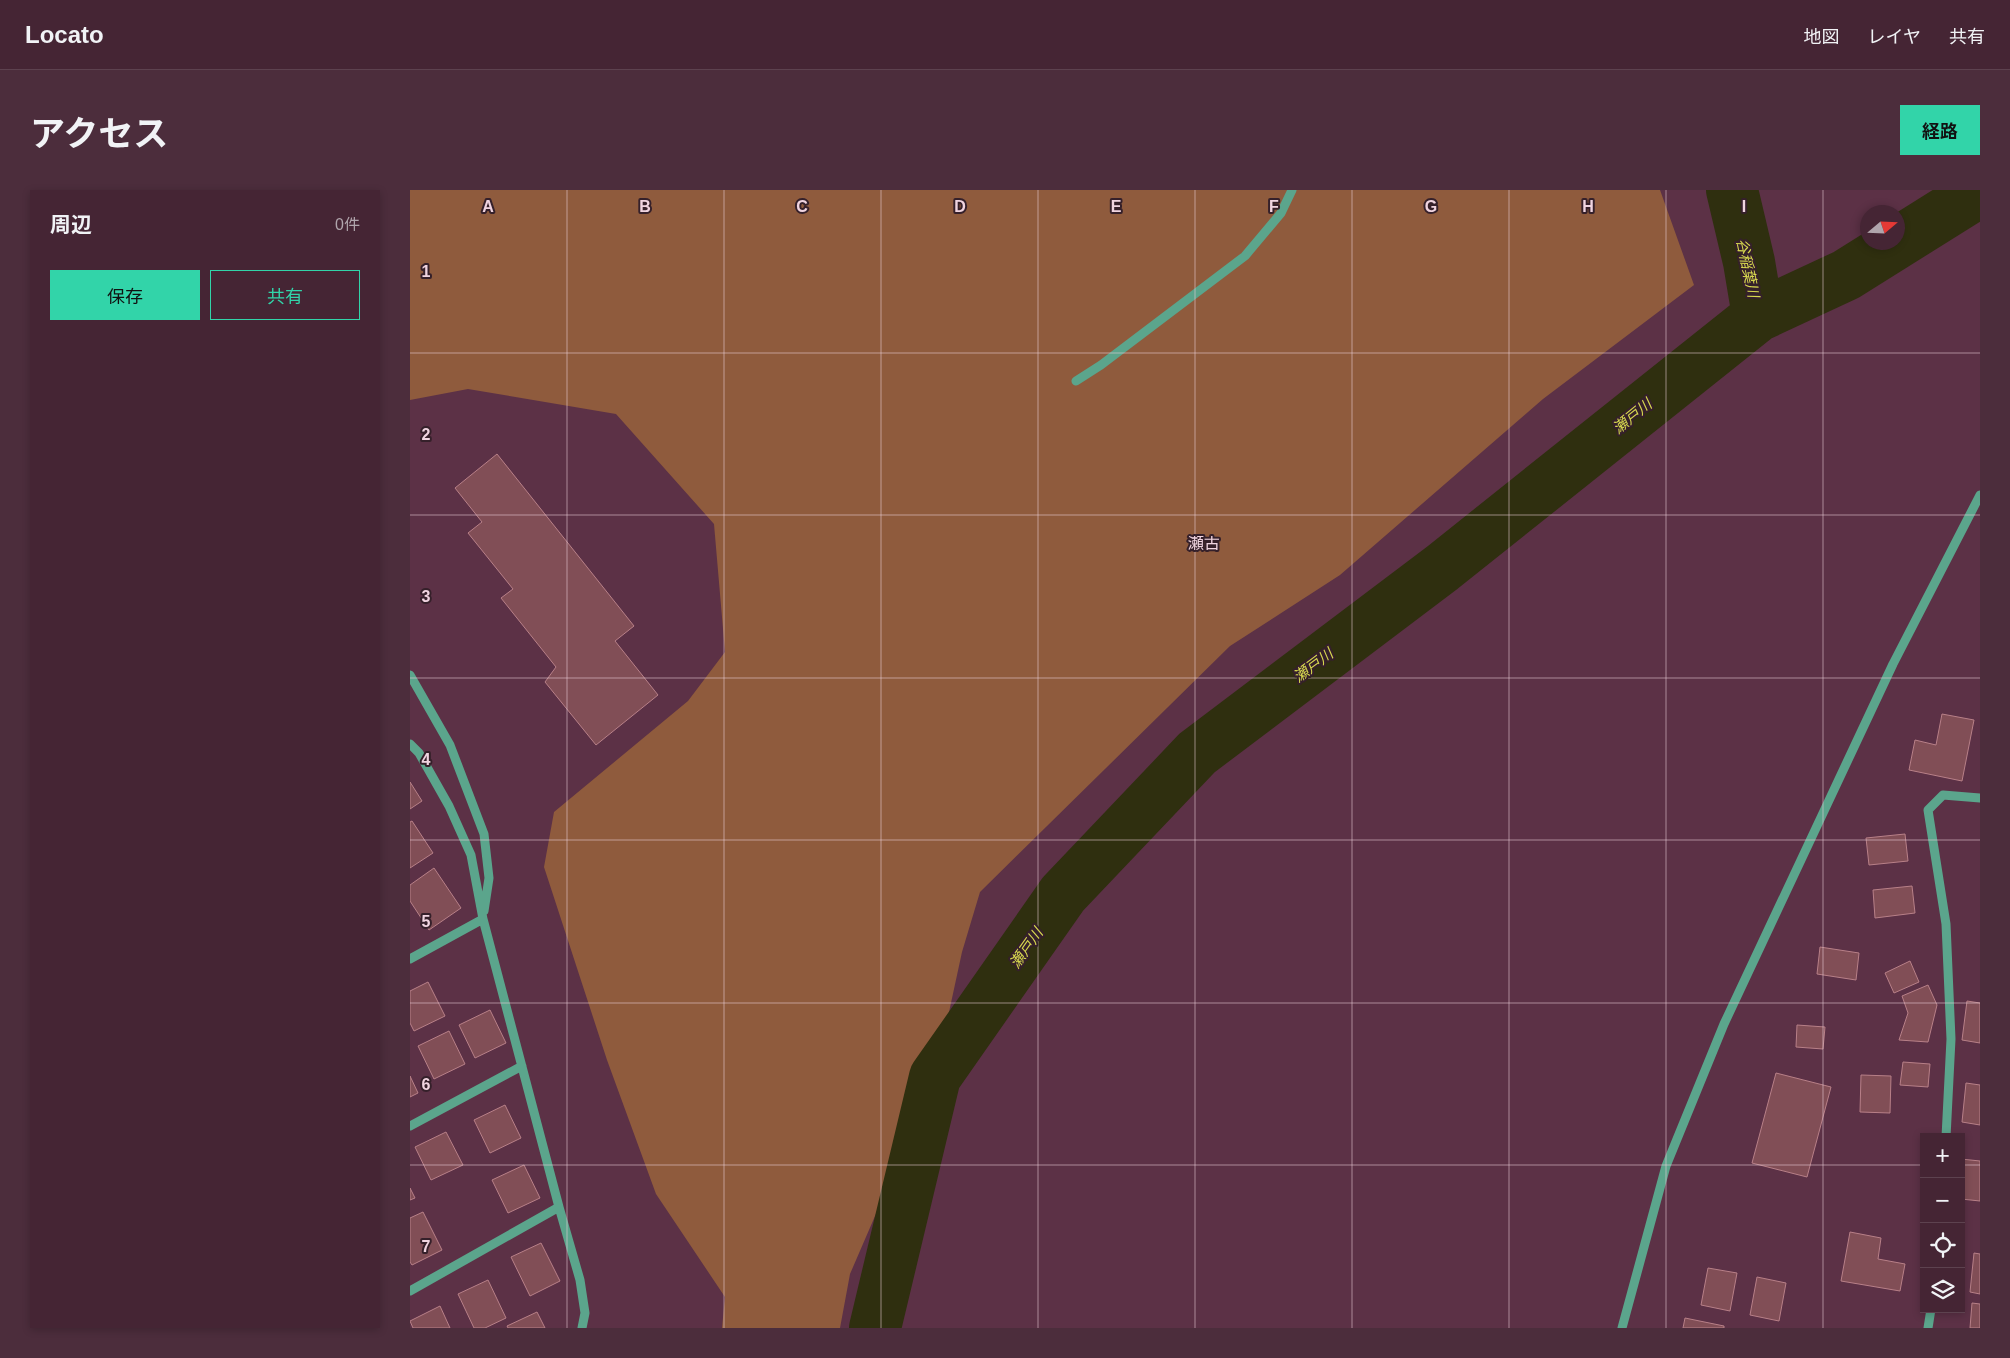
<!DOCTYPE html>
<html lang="ja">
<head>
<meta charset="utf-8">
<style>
  :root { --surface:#452534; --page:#4c2d3c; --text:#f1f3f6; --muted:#b0a5ac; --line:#5d424f; --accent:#32d4a9 }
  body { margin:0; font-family:Arial,"Noto Sans JP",sans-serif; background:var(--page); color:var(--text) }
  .controls { position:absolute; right:15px; bottom:15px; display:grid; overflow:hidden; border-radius:0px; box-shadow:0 2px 8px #0003 }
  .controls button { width:45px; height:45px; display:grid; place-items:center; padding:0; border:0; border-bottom:1px solid var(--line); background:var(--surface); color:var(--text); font:25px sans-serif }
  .compass { position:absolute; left:1450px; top:15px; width:45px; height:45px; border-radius:50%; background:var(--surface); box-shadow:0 2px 8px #0003; rotate:71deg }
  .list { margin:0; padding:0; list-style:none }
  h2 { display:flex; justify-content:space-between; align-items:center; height:65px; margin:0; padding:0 20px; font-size:21px }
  h2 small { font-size:16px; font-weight:400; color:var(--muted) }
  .actions { display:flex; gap:10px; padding:15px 20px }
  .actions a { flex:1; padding:11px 0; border:1px solid var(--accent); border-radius:0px; text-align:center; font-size:18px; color:var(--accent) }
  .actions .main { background:var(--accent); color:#111 }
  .icon { flex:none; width:28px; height:28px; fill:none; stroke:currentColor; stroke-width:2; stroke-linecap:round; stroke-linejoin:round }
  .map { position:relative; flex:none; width:1570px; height:1138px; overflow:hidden; border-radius:0px }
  header { display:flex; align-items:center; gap:30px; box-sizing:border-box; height:70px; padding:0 25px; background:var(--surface); border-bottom:1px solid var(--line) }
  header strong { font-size:24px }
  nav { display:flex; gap:28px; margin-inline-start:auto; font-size:18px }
  .intro { display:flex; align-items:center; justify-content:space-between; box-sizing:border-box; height:120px; padding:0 30px }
  h1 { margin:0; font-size:35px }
  .button { padding:12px 22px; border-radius:0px; background:var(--accent); color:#111; font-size:18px; font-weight:700 }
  main { display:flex; gap:30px; padding:0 30px }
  aside { flex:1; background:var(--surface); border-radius:0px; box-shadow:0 2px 8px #0003 }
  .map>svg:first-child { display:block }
  .green { fill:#8f5b3d }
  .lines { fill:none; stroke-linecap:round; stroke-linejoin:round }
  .river { stroke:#2f2f0f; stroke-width:52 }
  .building { fill:#814e56; stroke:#b88088 }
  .minor { stroke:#5ba58c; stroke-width:9 }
  .grid { fill:none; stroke:#f0d4e0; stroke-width:1; stroke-opacity:0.55 }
  .labels { text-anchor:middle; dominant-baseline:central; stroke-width:4; stroke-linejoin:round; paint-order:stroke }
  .water-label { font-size:15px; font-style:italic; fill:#d7d84f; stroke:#35202a }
  .quarter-label { font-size:16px; fill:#f0d4e0; stroke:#35202a }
  .grid-label { font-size:16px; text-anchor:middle; font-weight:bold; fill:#f0d4e0; stroke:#35202a; stroke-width:4; stroke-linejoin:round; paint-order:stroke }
</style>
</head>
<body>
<header>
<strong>Locato</strong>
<nav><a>地図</a><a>レイヤ</a><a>共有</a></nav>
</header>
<div class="intro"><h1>アクセス</h1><a class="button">経路</a></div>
<main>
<aside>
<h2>周辺<small>0件</small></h2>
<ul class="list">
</ul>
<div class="actions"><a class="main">保存</a><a>共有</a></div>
</aside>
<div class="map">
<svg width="1570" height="1138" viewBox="0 0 1570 1138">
  <rect width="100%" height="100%" fill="#5c3146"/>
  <path class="green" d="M0,0H1250L1284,95L1133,209L930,385L820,456L570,702L552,762L525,887L440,1084L430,1138H312L315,1107L246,1004L197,870L134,677L144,622L278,511L315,462L304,334L206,224L58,199L0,210Z"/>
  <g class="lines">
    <path class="river" d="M1322,0L1339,72L1348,126
      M465,1138L525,887L653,704L787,563L1032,378L1348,126L1436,85L1570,1"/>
  </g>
  <path class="building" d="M87,264L224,436L205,451L248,505L186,555L135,492L146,477L91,408L103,399L58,343L72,332L45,298Z
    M1532,524L1564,530L1552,591L1499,580L1505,550L1526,555Z
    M0,592L12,611L0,619Z
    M2,631L23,663L0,678V632Z
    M1495,644L1498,671L1459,675L1456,648Z
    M24,678L51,718L19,740L0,711V695Z
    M1502,696L1505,723L1465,728L1463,700Z
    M1410,757L1449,763L1446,790L1407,784Z
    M1500,771L1509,792L1484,803L1475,783Z
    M18,792L35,826L4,841L0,833V801Z
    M1518,795L1527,815L1518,852L1489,850L1498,823L1492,806Z
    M1557,811L1570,813V853L1552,850Z
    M80,820L96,853L65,868L49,835Z
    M1387,835L1415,837L1413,859L1386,857Z
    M39,841L55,874L24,889L8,856Z
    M1493,872L1520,874L1518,897L1490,895Z
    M1366,883L1421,897L1397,987L1342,973Z
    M1451,885L1481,886L1480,923L1450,922Z
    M0,886L8,903L0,907Z
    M1556,893L1570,895V935L1552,932Z
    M95,915L111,948L80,963L64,930Z
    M36,942L53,975L21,990L5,957Z
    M1551,969L1570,971V1011L1551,1009Z
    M114,975L130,1008L98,1023L82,990Z
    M0,998L5,1008L0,1010Z
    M13,1022L32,1060L2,1075L0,1072V1028Z
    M1440,1042L1471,1048L1468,1069L1495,1074L1490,1101L1431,1091Z
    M131,1053L150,1091L120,1106L101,1067Z
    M1564,1063L1570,1064V1104L1560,1102Z
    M1298,1078L1327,1083L1320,1121L1291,1115Z
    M1347,1087L1376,1093L1369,1131L1340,1125Z
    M78,1090L96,1128L75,1138H64L48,1104Z
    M1562,1113L1570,1114V1138H1560Z
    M30,1116L40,1138H3L0,1131Z
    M127,1122L135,1138H98L97,1136Z
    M1275,1128L1314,1136V1138H1273Z"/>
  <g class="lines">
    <path class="minor" d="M666,191L691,175L835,66L871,23L882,0
      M0,485L40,555L74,644L79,688L74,721
      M0,554L9,563L39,616L61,665L73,729L149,1017L170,1090L175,1123L172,1138
      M0,769L73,729
      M0,936L112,876
      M1536,947L1541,849L1536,734L1518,620L1533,605L1570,608
      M0,1101L149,1017
      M1212,1138L1256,976L1314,834L1483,474L1570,305
      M1518,1138L1521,1119"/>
  </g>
  <path class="grid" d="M157,0V1138M314,0V1138M471,0V1138M628,0V1138M785,0V1138M942,0V1138M1099,0V1138M1256,0V1138M1413,0V1138M0,163H1570M0,325H1570M0,488H1570M0,650H1570M0,813H1570M0,975H1514M1551,975H1570"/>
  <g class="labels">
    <g class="water-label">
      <text transform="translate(1338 78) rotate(78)">谷稲葉川</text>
      <text transform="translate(1222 226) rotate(-39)">瀬戸川</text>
      <text transform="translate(903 475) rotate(-37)">瀬戸川</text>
      <text transform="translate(616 758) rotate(-55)">瀬戸川</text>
    </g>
    <g class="quarter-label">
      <text x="794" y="353">瀬古</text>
    </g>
  </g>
  <g class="grid-label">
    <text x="78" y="22">A</text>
    <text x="235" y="22">B</text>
    <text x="392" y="22">C</text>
    <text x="550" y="22">D</text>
    <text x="706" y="22">E</text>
    <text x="864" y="22">F</text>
    <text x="1021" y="22">G</text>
    <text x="1178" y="22">H</text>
    <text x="1334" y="22">I</text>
    <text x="16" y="87">1</text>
    <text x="16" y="250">2</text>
    <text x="16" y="412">3</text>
    <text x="16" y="575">4</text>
    <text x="16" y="737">5</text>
    <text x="16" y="900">6</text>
    <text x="16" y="1062">7</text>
  </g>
</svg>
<div class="controls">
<button>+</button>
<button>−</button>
<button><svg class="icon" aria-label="locate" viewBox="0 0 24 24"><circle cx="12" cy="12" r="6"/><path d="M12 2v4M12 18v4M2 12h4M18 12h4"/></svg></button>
<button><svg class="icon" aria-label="layers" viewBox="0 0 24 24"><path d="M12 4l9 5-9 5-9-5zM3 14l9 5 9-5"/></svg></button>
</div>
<svg class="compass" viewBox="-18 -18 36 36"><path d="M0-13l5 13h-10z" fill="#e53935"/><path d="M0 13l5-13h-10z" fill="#b0a5ac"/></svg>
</div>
</main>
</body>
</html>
